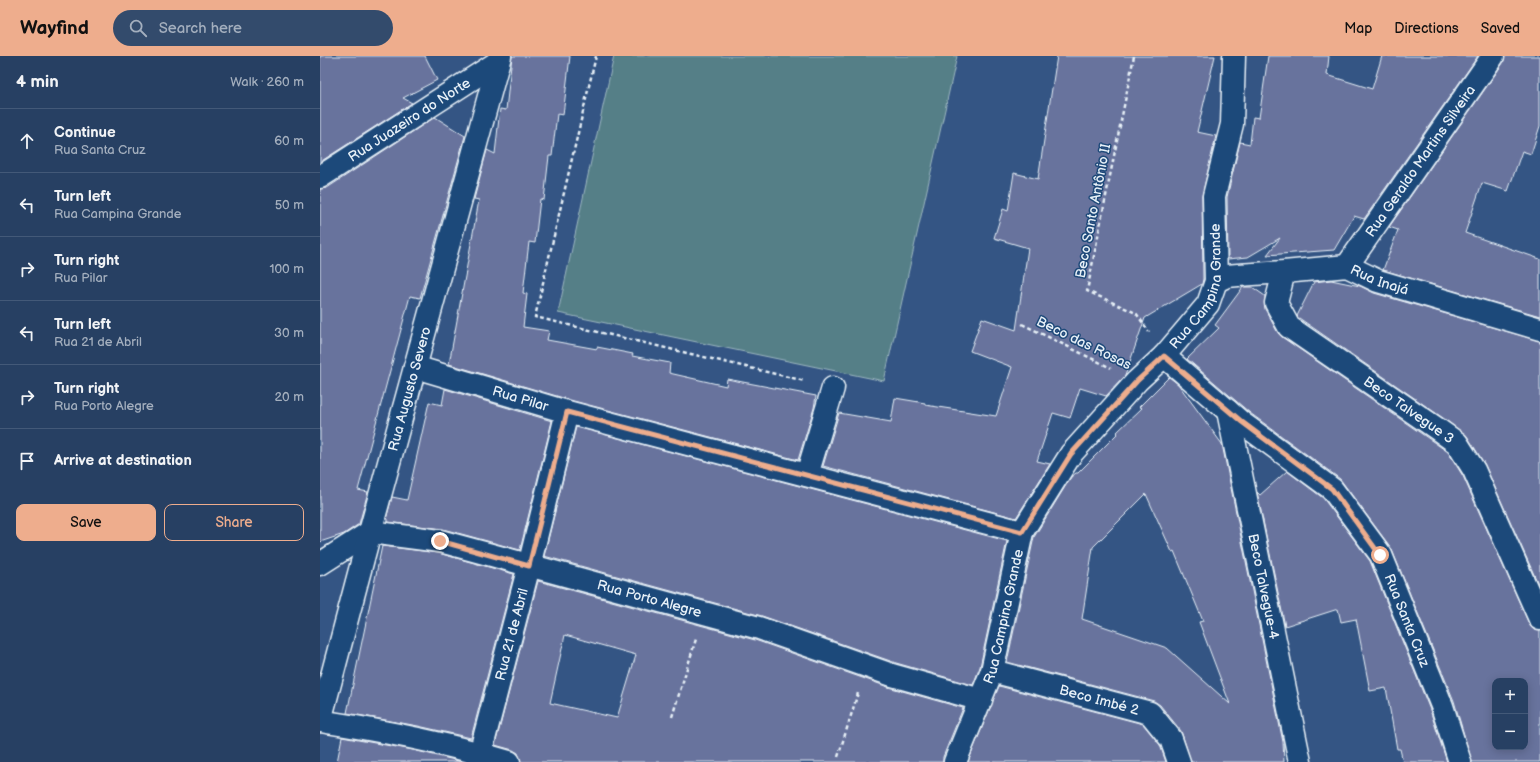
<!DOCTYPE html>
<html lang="en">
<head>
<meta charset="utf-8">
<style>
  :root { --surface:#274063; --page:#334b6c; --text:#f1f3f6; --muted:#a4afbe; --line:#435978; --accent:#eead8d }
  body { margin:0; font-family:"Balsamiq Sans",sans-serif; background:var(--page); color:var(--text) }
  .controls { position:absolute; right:12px; bottom:12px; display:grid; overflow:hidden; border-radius:8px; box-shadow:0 2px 10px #0003 }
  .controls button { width:36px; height:36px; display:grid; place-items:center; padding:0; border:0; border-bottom:1px solid var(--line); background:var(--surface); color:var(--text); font:20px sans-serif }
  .stop { position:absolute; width:12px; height:12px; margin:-9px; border:3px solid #eead8d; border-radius:50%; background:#fff }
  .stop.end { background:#eead8d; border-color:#fff; box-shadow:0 1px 4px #0008 }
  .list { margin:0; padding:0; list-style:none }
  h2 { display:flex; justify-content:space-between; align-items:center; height:52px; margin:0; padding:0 16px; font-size:17px }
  h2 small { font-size:13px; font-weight:400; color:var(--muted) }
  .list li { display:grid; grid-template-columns:26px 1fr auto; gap:12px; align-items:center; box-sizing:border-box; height:64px; padding:0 16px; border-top:1px solid var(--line) }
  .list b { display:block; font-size:15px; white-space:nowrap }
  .list p { margin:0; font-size:13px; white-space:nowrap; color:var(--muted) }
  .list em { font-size:13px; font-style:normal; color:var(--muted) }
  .actions { display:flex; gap:8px; padding:12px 16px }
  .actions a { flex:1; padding:9px 0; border:1px solid var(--accent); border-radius:8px; text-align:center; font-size:14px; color:var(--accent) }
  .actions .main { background:var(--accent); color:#111 }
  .icon { flex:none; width:22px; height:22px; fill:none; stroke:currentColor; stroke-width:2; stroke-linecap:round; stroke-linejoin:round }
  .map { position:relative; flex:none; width:1220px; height:706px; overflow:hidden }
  header { display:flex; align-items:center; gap:24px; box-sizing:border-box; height:56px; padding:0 20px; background:var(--accent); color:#111 }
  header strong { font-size:19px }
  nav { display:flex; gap:22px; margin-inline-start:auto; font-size:14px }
  .search { width:280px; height:36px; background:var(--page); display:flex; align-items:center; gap:10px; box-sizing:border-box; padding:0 14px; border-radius:22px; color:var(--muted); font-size:15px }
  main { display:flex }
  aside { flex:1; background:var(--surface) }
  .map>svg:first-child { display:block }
  .green { fill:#547f87; stroke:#9eb8c0 }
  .building { fill:#68739d; stroke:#e8f1f8; fill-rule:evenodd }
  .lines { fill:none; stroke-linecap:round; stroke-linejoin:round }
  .minor-casing { stroke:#e8f1f8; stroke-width:25 }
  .path { stroke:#e8f1f8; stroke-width:2.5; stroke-dasharray:4 3; stroke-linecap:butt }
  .minor { stroke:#1f4a7a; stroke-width:22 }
  .route { stroke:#eead8d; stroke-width:5 }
  .labels { text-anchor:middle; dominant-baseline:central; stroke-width:3; stroke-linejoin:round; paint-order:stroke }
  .street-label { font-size:14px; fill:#e8f1f8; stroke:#1f4a7a }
</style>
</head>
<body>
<header>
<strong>Wayfind</strong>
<div class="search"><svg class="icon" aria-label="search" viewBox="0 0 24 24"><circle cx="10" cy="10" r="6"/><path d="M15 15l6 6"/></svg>Search here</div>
<nav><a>Map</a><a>Directions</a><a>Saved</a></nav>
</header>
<main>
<aside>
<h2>4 min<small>Walk · 260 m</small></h2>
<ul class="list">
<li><svg class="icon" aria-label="ahead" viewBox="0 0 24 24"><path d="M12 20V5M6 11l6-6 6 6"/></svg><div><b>Continue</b><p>Rua Santa Cruz</p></div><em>60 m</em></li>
<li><svg class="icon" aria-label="left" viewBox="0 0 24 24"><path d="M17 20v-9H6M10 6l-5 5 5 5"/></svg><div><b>Turn left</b><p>Rua Campina Grande</p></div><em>50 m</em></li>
<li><svg class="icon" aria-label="right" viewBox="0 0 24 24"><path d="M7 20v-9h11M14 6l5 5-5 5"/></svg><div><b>Turn right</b><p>Rua Pilar</p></div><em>100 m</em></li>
<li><svg class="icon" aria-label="left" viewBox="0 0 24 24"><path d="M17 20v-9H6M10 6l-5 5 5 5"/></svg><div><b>Turn left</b><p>Rua 21 de Abril</p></div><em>30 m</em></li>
<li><svg class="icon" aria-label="right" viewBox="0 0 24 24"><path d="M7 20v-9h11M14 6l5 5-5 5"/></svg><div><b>Turn right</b><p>Rua Porto Alegre</p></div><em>20 m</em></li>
<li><svg class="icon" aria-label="arrive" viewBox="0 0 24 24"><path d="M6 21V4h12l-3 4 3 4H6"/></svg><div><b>Arrive at destination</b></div></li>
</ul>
<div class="actions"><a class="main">Save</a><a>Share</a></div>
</aside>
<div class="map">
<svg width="1220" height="706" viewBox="0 0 1220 706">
  <rect width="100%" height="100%" fill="#345584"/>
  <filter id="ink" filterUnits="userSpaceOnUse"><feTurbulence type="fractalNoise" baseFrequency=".025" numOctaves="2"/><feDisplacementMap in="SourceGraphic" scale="8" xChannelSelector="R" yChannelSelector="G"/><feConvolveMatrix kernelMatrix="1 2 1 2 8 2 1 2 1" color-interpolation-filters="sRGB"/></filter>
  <g filter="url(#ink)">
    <path class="green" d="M294,0H637L564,325L238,257Z"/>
    <path class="building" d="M0,0H105L117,24L83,42L92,47L0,106Z
      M192,0H250L243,59L237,58L232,100H229L224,144L220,143L215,187L209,186L203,237L207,238L203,271L229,275L227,284L277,293V291L313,298L312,300L350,307L349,317L406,330L407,323L496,340L494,352L478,404L250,344L129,308L159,144L154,143L167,94L175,98L180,53L186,54Z
      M737,0H895L877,76L896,80L882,140L883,223L882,228L825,262L805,320L786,340L760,332L750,362L733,357L717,405L730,408L696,462L503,410L519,357L571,366L575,342L605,347V349L676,360L692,311L650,295L662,262L696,274L708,192L674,182L683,153L688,155L694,117L718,123Z
      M948,0H1009L1007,19L1052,33L1062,0H1158L1044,163L1034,160L1014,194L947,199L960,182L928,201L908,203L907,141L920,86L930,88L933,61L939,62Z
      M1185,0H1220V70L1211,98L1202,95L1188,135L1162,127L1145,177L1220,203V260L1063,214L1078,174L1069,171L1183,7Z
      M115,61L145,80L100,242L90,240L38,434L48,436L39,468L24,478L0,486V133L7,132Z
      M1011,224L1040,230L1054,237L1220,285V532L1165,409L1147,380L1123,362L979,262L977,260L994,226Z
      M923,231H932L945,240V253L958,277L962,281L1128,396L1143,420L1209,568L1213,573L1220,575V706H1152L1134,645L1071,492L1020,423L930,357L867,303L899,272L895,269ZM1175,625H1205V691H1175Z
      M849,321L858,328L902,388L963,686L964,706H871L861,675L840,649L834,645L687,606L714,481L751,421L756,417H758L798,377L797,376L822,352L819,351ZM826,438L852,496L854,495L883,565L879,566L910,648L847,592L762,563L773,491Z
      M125,333L232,365L200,494L123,473L68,466V463H66L72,441L87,444L109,346L122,349Z
      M256,371L687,485L660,611L653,629L576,607L442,560L224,500Z
      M967,415L1003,442L1050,505L1110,654L1127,706H1083L1080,693H1077L1066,632L1050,635L1036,563L1021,566L1018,553L965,570L937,436L940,439Z
      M62,490L118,497L194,518L151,682L98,670L27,657Z
      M218,525L435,584L568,631L643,652L623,701V706H201L198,697L193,694L175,689ZM245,579L316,599L297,662L230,647Z
      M679,630L823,668L840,689L846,706H648Z
      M22,681L93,694L143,706H17Z"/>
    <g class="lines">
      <g class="minor-casing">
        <g id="minor">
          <path id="s1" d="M0,121L178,6"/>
          <path id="s2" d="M1027,210L1173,0"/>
          <path id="s3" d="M964,216L956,247L969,271L1116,372L1137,387L1154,414L1220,563"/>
          <path id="s4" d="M896,225L907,220L918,219L964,216L1027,210L1058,225L1220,273"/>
          <path id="s5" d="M844,300L922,367L1012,433L1061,499L1122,650L1140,706"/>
          <path id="s6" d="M95,311L247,356L702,476"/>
          <path id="s7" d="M908,355L980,706"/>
          <path d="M487,419L513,332"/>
          <path id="s8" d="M0,508L50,476L120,485L439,572L572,619L661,644"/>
          <path id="s9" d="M672,615L830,657L851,683L859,706"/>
          <path id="s10" d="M0,665L50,476L180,0"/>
          <path d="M0,665C64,675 127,687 189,706"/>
          <path id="s11" d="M158,706L209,510L247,356"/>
          <path id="s12" d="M635,706L672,615L702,476L751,398L817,325L844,300L888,248L896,225L894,140L912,68L914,0"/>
        </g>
      </g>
      <path class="path" d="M276,0L215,261L485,325
        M814,0L767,235L816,257L829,276
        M702,268L791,312
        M352,661L376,583
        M518,701L538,637"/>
      <use href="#minor" class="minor"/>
    </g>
  </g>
  <g class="lines" filter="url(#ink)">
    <path class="route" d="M120,485L209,510L247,356L702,476L751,398L817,325L844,300L922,366L1012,433L1060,499"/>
  </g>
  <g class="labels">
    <g class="street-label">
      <text stroke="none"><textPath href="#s1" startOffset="106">Rua Juazeiro do Norte</textPath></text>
      <text stroke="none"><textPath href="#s2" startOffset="128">Rua Geraldo Martins Silveira</textPath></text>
      <text transform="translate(773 155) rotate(-79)">Beco Santo Antônio II</text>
      <text stroke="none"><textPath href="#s4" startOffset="168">Rua Inajá</textPath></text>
      <text stroke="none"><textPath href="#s12" startOffset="549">Rua Campina Grande</textPath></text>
      <text transform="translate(764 287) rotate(26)">Beco das Rosas</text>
      <text stroke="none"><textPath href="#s10" startOffset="344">Rua Augusto Severo</textPath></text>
      <text stroke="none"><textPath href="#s6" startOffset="110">Rua Pilar</textPath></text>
      <text stroke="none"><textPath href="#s3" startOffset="205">Beco Talvegue 3</textPath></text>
      <text stroke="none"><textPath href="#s7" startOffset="179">Beco Talvegue-4</textPath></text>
      <text stroke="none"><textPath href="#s8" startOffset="347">Rua Porto Alegre</textPath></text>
      <text stroke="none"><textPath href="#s12" startOffset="154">Rua Campina Grande</textPath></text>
      <text stroke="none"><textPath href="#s5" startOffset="367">Rua Santa Cruz</textPath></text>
      <text stroke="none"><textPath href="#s11" startOffset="132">Rua 21 de Abril</textPath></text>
      <text stroke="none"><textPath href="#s9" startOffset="111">Beco Imbé 2</textPath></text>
    </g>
  </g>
</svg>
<div class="controls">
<button>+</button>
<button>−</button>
</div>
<div class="stop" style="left:1060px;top:499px"></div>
<div class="stop end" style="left:120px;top:485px"></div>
</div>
</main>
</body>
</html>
